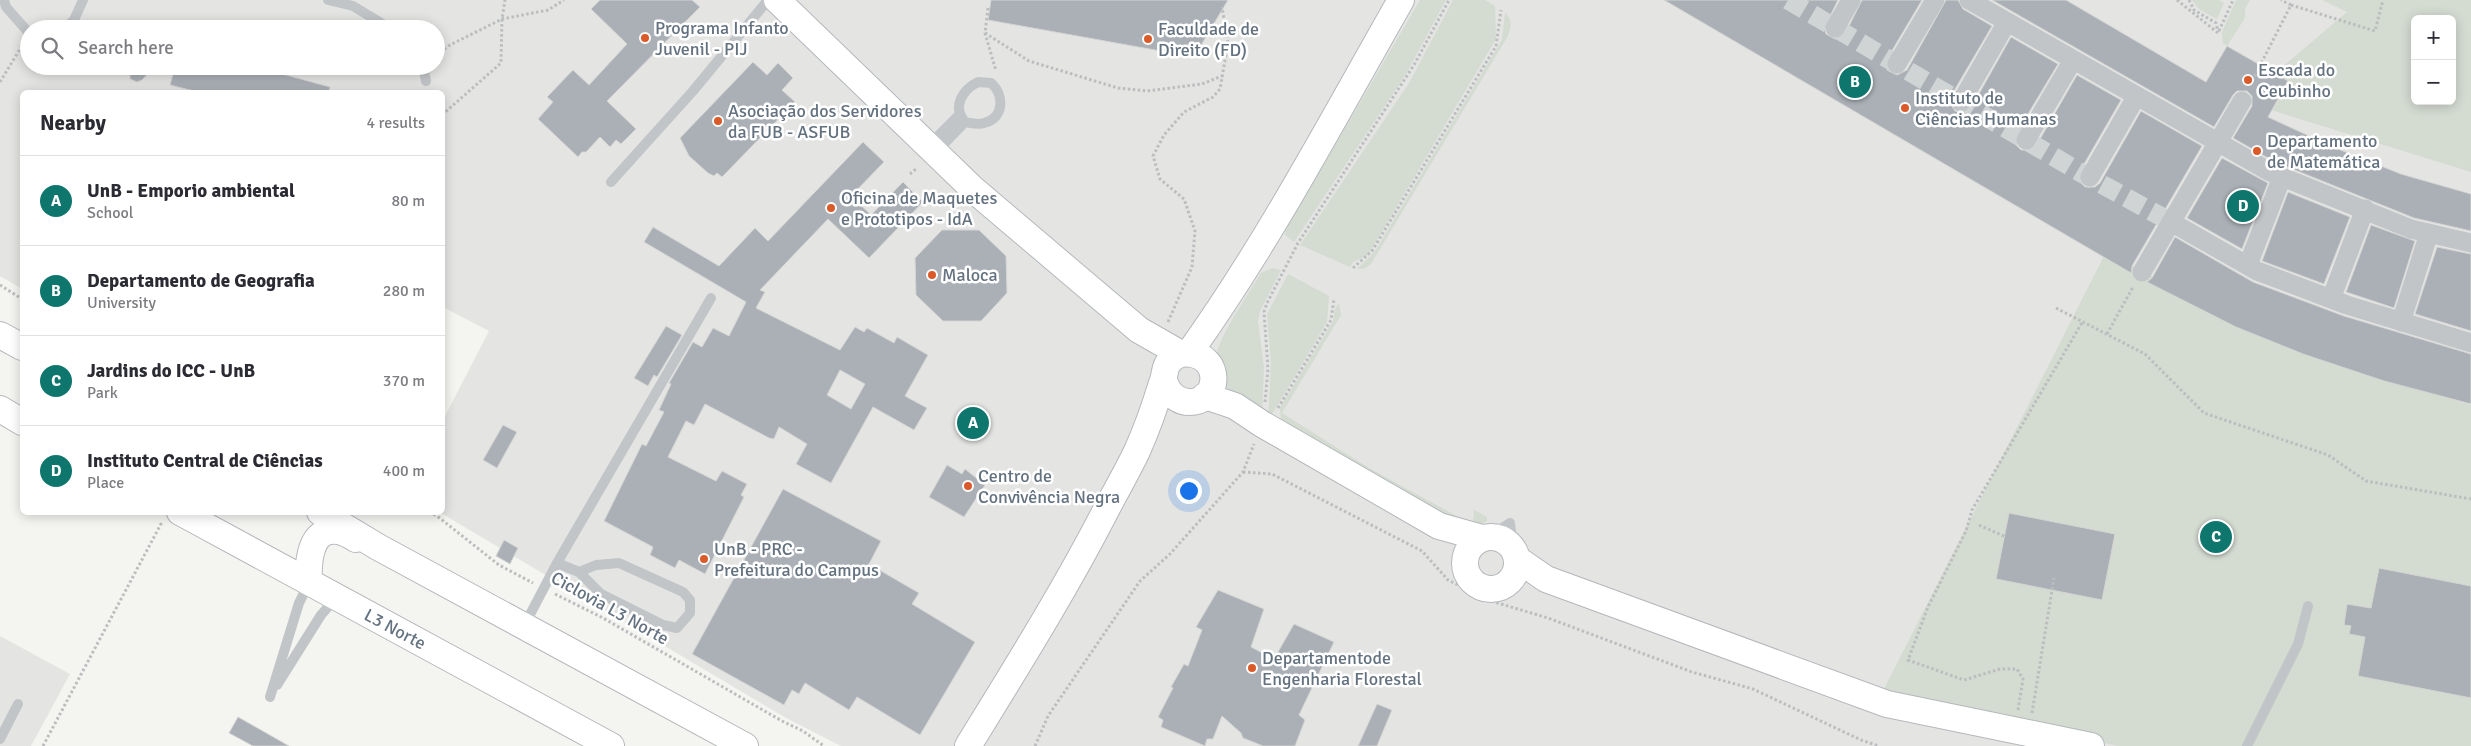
<!DOCTYPE html>
<html lang="en">
<head>
<meta charset="utf-8">
<style>
  :root { --surface:#fff; --page:#f2f2f3; --text:#2b2b33; --muted:#7c7c81; --line:#e1e1e2; --accent:#0f766e }
  body { margin:0; font-family:Signika,sans-serif; background:var(--page); color:var(--text) }
  .controls { position:absolute; right:15px; top:15px; display:grid; overflow:hidden; border-radius:8px; box-shadow:0 2px 12px #0003 }
  .controls button { width:45px; height:45px; display:grid; place-items:center; padding:0; border:0; border-bottom:1px solid var(--line); background:var(--surface); color:var(--text); font:25px sans-serif }
  .you { position:absolute; left:1188px; top:490px; width:18px; height:18px; margin:-12px; border:4px solid #fff; border-radius:50%; background:#1a73e8; box-shadow:0 0 0 8px #1a73e833 }
  .badge { display:grid; place-items:center; width:32px; height:32px; border-radius:50%; background:var(--accent); color:#fff; font-size:16px; font-weight:700 }
  .pin { position:absolute; translate:-50% -50%; border:2px solid #fff; box-shadow:0 1px 5px #0006 }
  .list { margin:0; padding:0; list-style:none }
  h2 { display:flex; justify-content:space-between; align-items:center; height:65px; margin:0; padding:0 20px; font-size:21px }
  h2 small { font-size:16px; font-weight:400; color:var(--muted) }
  .list li { display:grid; grid-template-columns:32px 1fr auto; gap:15px; align-items:center; box-sizing:border-box; height:90px; padding:0 20px; border-top:1px solid var(--line) }
  .list b { display:block; font-size:19px; white-space:nowrap }
  .list p { margin:0; font-size:16px; white-space:nowrap; color:var(--muted) }
  .list em { font-size:16px; font-style:normal; color:var(--muted) }
  .icon { flex:none; width:28px; height:28px; fill:none; stroke:currentColor; stroke-width:2; stroke-linecap:round; stroke-linejoin:round }
  .map { position:relative; flex:none; width:2471px; height:746px; overflow:hidden }
  .search { position:absolute; background:var(--surface); box-shadow:0 2px 12px #0003; left:20px; top:20px; width:425px; height:55px; display:flex; align-items:center; gap:12px; box-sizing:border-box; padding:0 18px; border-radius:28px; color:var(--muted); font-size:19px }
  .panel { position:absolute; background:var(--surface); box-shadow:0 2px 12px #0003; left:20px; top:90px; width:425px; height:425px; border-radius:8px }
  .map>svg:first-child { display:block }
  .built { fill:#e4e5e3; fill-rule:evenodd }
  .green { fill:#d4dbd1; fill-rule:evenodd }
  .building { fill:#aab0b6; stroke:#d5d5d3; fill-rule:evenodd }
  .lines { fill:none; stroke-linecap:round; stroke-linejoin:round }
  .street-tunnel { stroke:#d0d4d4; stroke-width:19; stroke-dasharray:19 9; stroke-linecap:butt }
  .secondary-casing { stroke:#b4b8bc; stroke-width:28 }
  .path { stroke:#bbbdbf; stroke-width:3; stroke-dasharray:2.5 2.5; stroke-linecap:butt }
  .lane { stroke:#c2c5c8; stroke-width:10 }
  .street { stroke:#c2c5c8; stroke-width:19 }
  .secondary { stroke:#fff; stroke-width:26 }
  .poi-dot { fill:#da5a29; stroke:#fff; stroke-width:2 }
  .labels { text-anchor:middle; dominant-baseline:central; stroke-width:5; stroke-linejoin:round; paint-order:stroke }
  .poi-label { font-size:18px; fill:#647280; stroke:#fff; text-anchor:start }
  .street-label { font-size:18px; fill:#647280; stroke:#fff }
</style>
</head>
<body>
<div class="map">
<svg width="2471" height="746" viewBox="0 0 2471 746">
  <rect width="100%" height="100%" fill="#f4f4f0"/>
  <path class="built" d="M0,0H2471V746H841L786,718L441,513L442,512L443,420L489,331L443,307L442,92H22V289L0,276ZM2415,19H2452V101H2415ZM29,29H436V66H29Z
    M0,636L70,674L31,746H0Z"/>
  <path class="green" d="M1420,0H1446L1406,74L1294,242L1285,235L1286,229Z
    M1453,0H1485L1495,6L1496,39L1368,255L1353,262L1350,267L1300,245L1409,83Z
    M2192,0H2219L2224,3L2217,19L2200,10Z
    M2236,0H2250L2245,9V18L2227,46L2223,43L2222,32Z
    M2322,0H2471V172L2242,101L2347,12ZM2415,19H2452V101H2415Z
    M1505,13C1513,20 1511,26 1508,36L1371,264L1364,269H1357L1375,251L1499,45L1502,39Z
    M2106,252L2293,351L2471,405V746H2118L1882,693Z
    M1272,268L1281,270L1260,311L1258,321L1264,368L1262,416L1227,388C1221,381 1217,368 1216,359C1215,342 1251,290 1261,273Z
    M1288,274L1329,296L1327,322L1268,421L1271,364L1267,314Z
    M1339,303L1341,315L1282,413L1369,468L1473,525L1474,510L1487,517V521L1470,529L1281,421L1280,408L1333,321L1335,309Z"/>
  <path class="building" d="M600,0H692L700,7L607,101L636,129L621,144L616,140L610,147L600,137L586,152H582L578,157L538,119L553,102L547,97L573,70L589,85L627,44L591,9Z
    M991,0H1228L1194,57L988,20Z
    M1664,0H1838L1824,28L1826,34L1835,39L1845,34L1862,0H1922L1887,59V70L1897,75L1907,70L1946,0H1958L1963,9L1992,26L1951,96L1950,102L1955,111L1962,113L1971,108L2011,37L2058,64L2016,134V145L2021,150H2031L2036,146L2077,75L2121,100L2080,171V182L2085,187H2095L2100,183L2141,111L2202,146L2132,266L2131,273Z
    M1992,0H2066L2206,82L2227,46L2288,81L2268,117L2333,147L2401,174L2471,194V231L2414,218L2275,162L2233,138L2252,106V96L2247,91H2237L2233,95L2214,127Z
    M753,62L767,75L778,63L793,78L782,90L795,102L722,177L717,173L714,176L708,173L689,156L680,138Z
    M130,66H155L142,80L137,82L130,79Z
    M175,66H253L330,87L329,92H198L170,85Z
    M863,142L884,162L851,196L871,215L903,182L923,202L869,258L828,219L760,290L765,292L756,308L840,350L855,327L864,332L867,328L894,343L897,337L928,355L905,396L927,408L914,430L873,407L831,483L796,464L807,444L779,427L774,439L769,438L705,404L694,425L686,421L668,457L716,481L722,471L747,484L741,495L744,497L705,574L679,560L675,568L650,555L653,547L604,521L642,444L646,446L664,412L659,410L671,384L669,383L693,342L702,347L713,328L729,336L746,302L644,242L653,227L719,266L755,228L768,241ZM840,370L865,384L851,409L827,395Z
    M2222,158L2268,183L2242,249L2187,218Z
    M2288,192L2350,217L2324,284L2262,261Z
    M2371,225L2415,241L2394,308L2346,292Z
    M942,230H979L1006,256L1007,293L981,321H943L916,295L915,258Z
    M2175,237L2253,282L2344,316L2471,354V404L2384,381L2303,354L2236,327L2147,282L2152,278Z
    M2437,247L2471,254V331L2415,314Z
    M666,326L682,335L657,377L654,375L648,386L634,378Z
    M503,425L517,432L497,468L483,460Z
    M947,465L962,474L965,469L985,485L964,517L929,497Z
    M783,489L881,541L869,564L919,593L912,604L975,642L920,735L857,697L849,710L805,683L799,694L792,690L784,705L692,654Z
    M2009,513L2115,534L2102,600L1996,579Z
    M504,540L518,548L510,564L496,556Z
    M2379,568L2471,586V698L2358,676L2365,637L2349,634L2351,626L2344,625L2347,604L2371,608Z
    M1218,590L1264,609L1251,647L1274,659L1294,624L1334,642L1299,715L1305,720L1295,746H1263L1243,738L1241,733L1222,716L1213,739H1207L1205,746L1161,727L1163,720L1158,717L1173,688L1171,687L1184,664L1188,666L1202,630L1196,627Z
    M1377,704L1392,710L1384,729L1377,746H1358Z
    M238,717L289,746H253L229,733Z"/>
  <g class="lines">
    <path class="street-tunnel" d="M1788,0L2083,174L2171,222"/>
    <g class="secondary-casing">
      <path id="secondary" d="M777,0L974,190L1139,330L1181,354
        M0,335L22,347
        M1189,353C1269,241 1333,119 1401,0
        M1205,396L1235,406L1262,424L1439,526L1482,538
        M0,409L22,422
        M180,512L611,746
        M320,512L378,547L745,746
        M1465 563a26 26 0 1 1 52 0a26 26 0 1 1-52 0Z
        M1517,559L1546,579L1887,704L2091,746
        M309,582C308,564 309,527 338,531C344,532 351,536 356,539
        M968,746C1016,668 1065,590 1107,508C1117,489 1128,470 1137,451C1147,429 1155,406 1162,383C1165,377 1164,371 1167,365C1178,346 1209,352 1213,374C1218,406 1173,414 1164,380"/>
    </g>
    <path class="path" d="M2177,0L2218,33
      M2189,0L2194,10L2216,23L2218,32
      M2291,5L2375,31L2383,0
      M988,8L985,33L996,71
      M2219,31L2233,0
      M985,33L1029,61L1118,88L1147,91L1202,84L1222,76
      M436,55L450,45L502,19L548,10L564,0
      M0,82L23,44
      M2250,85L2291,5L2281,0
      M442,115L501,63L502,19L505,0
      M910,174L917,168
      M1353,268L1372,251L1496,46L1501,10
      M0,285L22,299
      M2056,308L2145,354L2204,413L2328,455L2366,481L2471,499
      M1168,322L1192,267L1195,231L1184,199L1160,179L1153,156L1164,135L1184,112L1213,97L1220,89L1228,43L1222,7
      M2107,334L2133,287
      M1265,402L1268,369L1264,312L1267,303L1298,243L1414,65L1449,0
      M1278,408L1331,320L1334,299
      M1243,472L1272,474L1422,551L1448,580L1491,601L1548,618L1692,672L1753,689L1861,740L1879,746
      M429,512L437,516L499,565L533,583
      M1979,525L2006,537
      M555,594L603,618L782,721L803,731L824,746
      M2018,710L2023,679L2017,669H2000L1964,680L1908,660L1928,607L1966,531L1972,510L2083,321
      M2032,713L2054,578
      M43,746L162,522
      M1035,746L1048,716L1140,581L1170,554L1243,472L1254,444"/>
    <path class="lane" d="M4,0L6,7L29,33
      M328,0L353,6L391,29
      M63,29L74,20L83,0
      M423,66L426,81
      M978,82L991,83C1004,94 1005,118 984,123C978,125 971,123 965,122C952,107 962,90 978,82Z
      M928,146L959,115
      M936,152L965,122
      M611,182L693,91L768,0
      M1489,537L1510,523L1513,548
      M557,563L711,298
      M524,626L557,563L579,572L601,594L663,625L677,628L690,613V600L683,592L619,563L596,565L579,572
      M277,685L321,615L336,598
      M270,697L299,603L309,583
      M0,739L18,704
      M2247,746L2298,644L2308,606"/>
    <path class="street" d="M1969,0L2270,172L2411,229L2471,243
      M1835,28L1851,0
      M1897,64L1935,0
      M1961,102L2007,22
      M2026,140L2073,60
      M2090,177L2136,97
      M2171,222L2257,271L2347,305L2471,343
      M2248,265L2282,177
      M2142,272L2242,101
      M2331,299L2365,209
      M2401,322L2429,233"/>
    <use href="#secondary" class="secondary"/>
  </g>
  <g class="poi-dot">
    <circle cx="645" cy="38" r="5"/>
    <circle cx="1148" cy="39" r="5"/>
    <circle cx="2248" cy="80" r="5"/>
    <circle cx="1905" cy="108" r="5"/>
    <circle cx="718" cy="121" r="5"/>
    <circle cx="2257" cy="151" r="5"/>
    <circle cx="831" cy="208" r="5"/>
    <circle cx="932" cy="275" r="5"/>
    <circle cx="968" cy="486" r="5"/>
    <circle cx="704" cy="559" r="5"/>
    <circle cx="1252" cy="668" r="5"/>
  </g>
  <g class="labels">
    <g class="poi-label">
      <text x="655" y="28">Programa Infanto<tspan x="655" dy="21">Juvenil - PIJ</tspan></text>
      <text x="1158" y="29">Faculdade de<tspan x="1158" dy="21">Direito (FD)</tspan></text>
      <text x="2258" y="70">Escada do<tspan x="2258" dy="21">Ceubinho</tspan></text>
      <text x="1915" y="98">Instituto de<tspan x="1915" dy="21">Ciências Humanas</tspan></text>
      <text x="728" y="111">Asociação dos Servidores<tspan x="728" dy="21">da FUB - ASFUB</tspan></text>
      <text x="2267" y="141">Departamento<tspan x="2267" dy="21">de Matemática</tspan></text>
      <text x="841" y="198">Oficina de Maquetes<tspan x="841" dy="21">e Prototipos - IdA</tspan></text>
      <text x="942" y="275">Maloca</text>
      <text x="978" y="476">Centro de<tspan x="978" dy="21">Convivência Negra</tspan></text>
      <text x="714" y="549">UnB - PRC -<tspan x="714" dy="21">Prefeitura do Campus</tspan></text>
      <text x="1262" y="658">Departamentode<tspan x="1262" dy="21">Engenharia Florestal</tspan></text>
    </g>
    <g class="street-label">
      <text transform="translate(610 608) rotate(29)">Ciclovia L3 Norte</text>
      <text transform="translate(395 629) rotate(28)">L3 Norte</text>
    </g>
  </g>
</svg>
<div class="controls">
<button>+</button>
<button>−</button>
</div>
<div class="you"></div>
<div class="pin badge" style="left:973px;top:423px">A</div>
<div class="pin badge" style="left:1855px;top:82px">B</div>
<div class="pin badge" style="left:2216px;top:537px">C</div>
<div class="pin badge" style="left:2243px;top:206px">D</div>
<div class="search"><svg class="icon" aria-label="search" viewBox="0 0 24 24"><circle cx="10" cy="10" r="6"/><path d="M15 15l6 6"/></svg>Search here</div>
<section class="panel">
<h2>Nearby<small>4 results</small></h2>
<ul class="list">
<li><span class="badge">A</span><div><b>UnB - Emporio ambiental</b><p>School</p></div><em>80 m</em></li>
<li><span class="badge">B</span><div><b>Departamento de Geografia</b><p>University</p></div><em>280 m</em></li>
<li><span class="badge">C</span><div><b>Jardins do ICC - UnB</b><p>Park</p></div><em>370 m</em></li>
<li><span class="badge">D</span><div><b>Instituto Central de Ciências</b><p>Place</p></div><em>400 m</em></li>
</ul>
</section>
</div>
</body>
</html>
